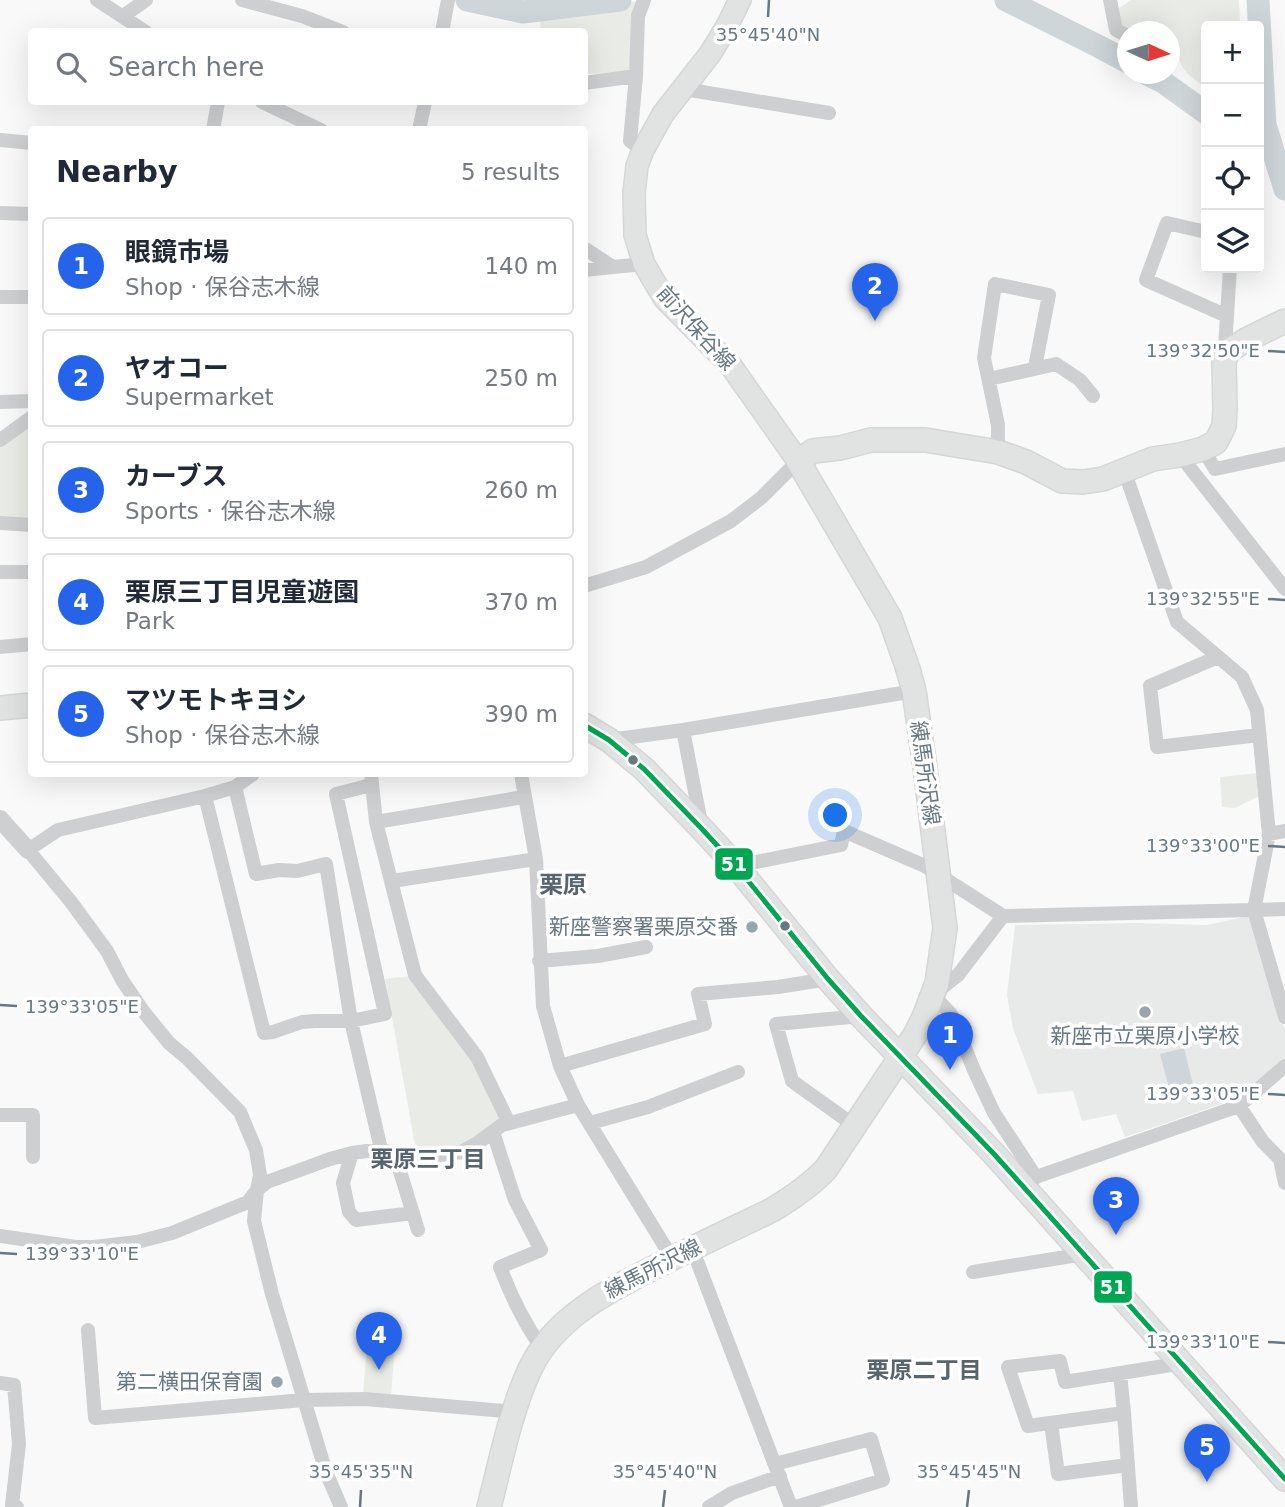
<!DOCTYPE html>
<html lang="en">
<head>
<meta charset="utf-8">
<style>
  :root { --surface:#fff; --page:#f6f6f7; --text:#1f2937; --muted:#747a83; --line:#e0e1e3; --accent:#2563eb }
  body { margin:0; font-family:"DejaVu Sans","Noto Sans JP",sans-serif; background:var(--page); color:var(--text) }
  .controls { position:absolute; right:21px; top:21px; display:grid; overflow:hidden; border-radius:7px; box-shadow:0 7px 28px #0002 }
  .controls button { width:63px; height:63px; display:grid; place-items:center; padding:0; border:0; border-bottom:2px solid var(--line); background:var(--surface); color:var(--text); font:35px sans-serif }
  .compass { position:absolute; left:1117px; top:21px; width:63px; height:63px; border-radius:50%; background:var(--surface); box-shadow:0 7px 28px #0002; rotate:94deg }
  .you { position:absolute; left:836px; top:816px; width:24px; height:24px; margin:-18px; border:5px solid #fff; border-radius:50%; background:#1a73e8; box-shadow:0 0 0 10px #1a73e833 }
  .badge { display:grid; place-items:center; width:46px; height:46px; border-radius:50%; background:var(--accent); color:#fff; font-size:23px; font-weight:700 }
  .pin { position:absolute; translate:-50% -58px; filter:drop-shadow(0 2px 4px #0008) }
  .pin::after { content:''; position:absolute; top:37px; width:24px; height:21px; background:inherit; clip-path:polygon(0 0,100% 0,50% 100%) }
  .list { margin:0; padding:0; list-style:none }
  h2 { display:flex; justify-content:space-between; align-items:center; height:91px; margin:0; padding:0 28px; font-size:30px }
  h2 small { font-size:23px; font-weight:400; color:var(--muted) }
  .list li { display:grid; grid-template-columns:46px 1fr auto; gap:21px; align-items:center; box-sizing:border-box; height:98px; margin:0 14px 14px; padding:0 14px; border:2px solid var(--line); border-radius:7px }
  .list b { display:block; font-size:26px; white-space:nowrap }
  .list p { margin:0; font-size:23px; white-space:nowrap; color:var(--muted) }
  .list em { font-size:23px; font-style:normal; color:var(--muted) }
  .icon { flex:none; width:38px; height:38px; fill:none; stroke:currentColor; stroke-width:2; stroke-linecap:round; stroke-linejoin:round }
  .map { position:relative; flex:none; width:1285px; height:1507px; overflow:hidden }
  .search { position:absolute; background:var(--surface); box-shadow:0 7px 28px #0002; left:28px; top:28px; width:560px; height:77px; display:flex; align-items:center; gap:18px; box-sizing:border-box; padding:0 24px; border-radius:7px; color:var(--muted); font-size:26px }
  .panel { position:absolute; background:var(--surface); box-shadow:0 7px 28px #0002; left:28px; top:126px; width:560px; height:651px; border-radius:7px }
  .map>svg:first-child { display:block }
  .built { fill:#e8eae9 }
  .green { fill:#e8ebe6 }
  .water { fill:#ced6d9 }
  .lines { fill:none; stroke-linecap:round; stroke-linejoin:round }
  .river { stroke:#ced6d9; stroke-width:23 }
  .secondary-casing { stroke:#d5d6d7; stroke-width:24 }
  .primary-casing { stroke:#d5d6d7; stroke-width:26 }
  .minor { stroke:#cecfd0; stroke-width:14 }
  .tertiary { stroke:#cecfd0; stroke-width:18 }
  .secondary { stroke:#e1e2e2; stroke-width:21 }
  .primary { stroke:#e1e2e2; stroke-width:23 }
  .bus-1-casing { stroke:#fff; stroke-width:10 }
  .bus-1 { stroke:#00a651; stroke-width:5 }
  .ticks { fill:none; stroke:#657883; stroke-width:2.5 }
  .bus-dot { fill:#657883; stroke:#fff; stroke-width:2.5 }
  .poi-dot { fill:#99a5ac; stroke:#fff; stroke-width:2.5 }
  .labels { text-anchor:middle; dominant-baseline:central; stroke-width:7; stroke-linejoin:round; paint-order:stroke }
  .street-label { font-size:21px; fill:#657883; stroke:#fff }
  .poi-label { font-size:21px; fill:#657883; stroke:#fff; text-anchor:end }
  .neighbourhood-label { font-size:23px; font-weight:bold; fill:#57656e; stroke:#fff }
  .quarter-label { font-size:24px; font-weight:bold; fill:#57656e; stroke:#fff }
  .ticks-label { font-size:18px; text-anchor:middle; fill:#657883; stroke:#fff; stroke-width:7; stroke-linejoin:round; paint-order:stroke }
  .line-badge { stroke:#fff; stroke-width:2.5 }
  .badge-label { font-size:19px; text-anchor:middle; font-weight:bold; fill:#fff }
</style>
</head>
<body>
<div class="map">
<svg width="1285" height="1507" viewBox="0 0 1285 1507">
  <rect width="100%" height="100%" fill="#f9f9f9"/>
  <path class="built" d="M1253,915L1285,1031V1059L1239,1098L1125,1137L1116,1114L1082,1121L1073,1091L1038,1094L1013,1029L1007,995L1015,925L1137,923L1207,925Z"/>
  <path class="green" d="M1131,0H1239L1240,26H1206V87C1187,76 1176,66 1178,42L1170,37V32L1160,31L1157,30C1143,34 1131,31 1119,25L1115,11Z
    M638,1L631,67L625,73L585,74L584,32H540L541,15Z
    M31,417V525L0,523V440Z
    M1258,773L1261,795L1235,808L1222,807L1220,777Z
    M411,976L475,1058L506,1122L461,1146L422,1152L416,1150L385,979Z
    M395,1342L391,1396H363L367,1344Z"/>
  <path class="water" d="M1184,1048L1195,1093L1172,1099L1160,1054Z"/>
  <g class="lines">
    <path class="river" d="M467,0L523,12L620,0
      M1006,0L1098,46L1128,62
      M1258,0L1265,125L1285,189
      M1147,74L1163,82L1206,113"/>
    <g class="secondary-casing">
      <path id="secondary" d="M740,0L727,26L710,54L663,114L643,150L637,166L634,193L635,235L644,264L664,298L731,366L798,461"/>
    </g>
    <g class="primary-casing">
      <path id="primary" d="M0,708L32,705
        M584,725L609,740L644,769L702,829L736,866L828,979L861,1016L994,1154L1285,1479
        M489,1507C501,1461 510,1412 530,1369C555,1316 612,1289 661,1264C698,1245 735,1228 772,1210C792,1198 810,1186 826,1169L915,1035L924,1017L937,983L945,928L925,767L914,691L908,669L890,618L798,461L813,451L840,448L871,440H925L998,452L1026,462L1062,481L1083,482L1103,479L1153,459L1180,455L1203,449L1216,442L1224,426L1225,409L1224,362L1228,351L1246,340L1285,321"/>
    </g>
    <path class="minor" d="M97,0L146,32
      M242,0L302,16L343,32
      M1110,0L1116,30L1128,36
      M123,16L146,0
      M442,32L448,0
      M584,83L636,76
      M684,89L829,113
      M262,102L321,130
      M213,130L218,102
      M419,130L425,102
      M0,140L32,143
      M643,150L630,141L636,76L638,16L644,0
      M0,213L32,214
      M1206,232L1167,223L1146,280L1227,316
      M584,248L613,267L644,264
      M584,270L613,267
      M0,297H32
      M1228,351L1225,347L1230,268
      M989,379L1056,364L1080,380L1093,396
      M0,402L32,401
      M0,440L32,417
      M1203,449L1215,469L1285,454
      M998,452V425L984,358L995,284L1049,295L1035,367
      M1180,455L1285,589
      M0,523L32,525
      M0,572H32
      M584,586L646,567L731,521L761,498L798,461
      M0,647L32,644
      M1218,657L1150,686L1157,747L1259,735
      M683,730L702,828
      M609,740L683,730L914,691
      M253,774L235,787L205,796L58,830L28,850L71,902L107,951L122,980L143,1011L169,1043L187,1058L240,1112L256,1150L260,1175L257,1190L254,1221L272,1294L326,1472L341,1507
      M371,774L376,822L415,975L477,1057L509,1123
      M521,774L536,859L543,1006L560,1066L578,1105L672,1258
      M235,787L256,874L279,870L297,871L326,864L351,1021L381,1149
      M205,796L264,1033L273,1032L302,1022L315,1021H351L385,1014L336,794L371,785
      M376,822L524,797
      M1269,834L1285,831
      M736,866L841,845L844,831L925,866L1003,916
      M392,881L536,859
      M1285,909L1254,910L1285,1017
      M539,961L598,956L646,947
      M560,1066L705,1024L698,994L778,987L828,979
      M1239,1106L1263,1142L1280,1159L1285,1183
      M0,1115H33V1157
      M590,1123L648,1107L738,1072
      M855,1126L792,1081L776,1024L861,1016
      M493,1132L515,1200L541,1250L500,1267C511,1296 524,1323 542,1348
      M352,1153L343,1183L349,1212L356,1220L413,1213
      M395,1155L418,1230
      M1036,1177L994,1113L974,1070L951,1014L933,995L958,975L1003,916L1254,910L1269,834L1257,710L1242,677L1177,622L1124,470
      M1030,1182L1036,1177L1239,1106L1285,1066
      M0,1236L76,1247H94L137,1242L172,1233L248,1202L257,1190L267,1182L330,1159L352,1153L381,1149L395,1155L420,1158L461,1152L479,1142L502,1125L578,1105
      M692,1248L791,1507
      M973,1272L1084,1254
      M88,1330L95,1418L304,1400L365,1399L515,1412
      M1120,1373L1124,1413
      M0,1383L14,1385L19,1444L12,1505L17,1507
      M1051,1423L1058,1474L1128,1465
      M775,1464L871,1439L883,1480L796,1507
      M709,1507L732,1493L780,1476
      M1131,1507L1124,1413L1028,1426L1008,1367L1060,1361L1065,1382L1183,1363"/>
    <path class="tertiary" d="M0,819L28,850"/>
    <use href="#secondary" class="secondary"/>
    <use href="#primary" class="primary"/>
    <g class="bus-1-casing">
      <path id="bus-1" d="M584,725L609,740L644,769L702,829L736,866L828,979L861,1016L994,1154L1285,1479"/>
    </g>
    <use href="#bus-1" class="bus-1"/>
  </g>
  <path class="ticks" d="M768,17L769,0M1268,351L1285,352M1268,599L1285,600M1268,846L1285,847M0,1005L17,1006M1268,1094L1285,1095M0,1253L17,1254M1268,1342L1285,1343M360,1507L361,1490M663,1507L665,1490M967,1507L969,1490"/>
  <g class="bus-dot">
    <circle cx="633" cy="760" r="6"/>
    <circle cx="785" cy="926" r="6"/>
  </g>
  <g class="poi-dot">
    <circle cx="752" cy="927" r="7"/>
    <circle cx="1145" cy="1012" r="7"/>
    <circle cx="277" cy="1382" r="7"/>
  </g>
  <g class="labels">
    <g class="street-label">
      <text transform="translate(696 328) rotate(48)">前沢保谷線</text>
      <text transform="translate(925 773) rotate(82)">練馬所沢線</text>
      <text transform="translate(653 1269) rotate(-27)">練馬所沢線</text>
    </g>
    <g class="poi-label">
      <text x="738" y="927">新座警察署栗原交番</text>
      <text x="1145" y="1036" text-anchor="middle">新座市立栗原小学校</text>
      <text x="263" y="1382">第二横田保育園</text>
    </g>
    <g class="neighbourhood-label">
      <text x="428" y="1159">栗原三丁目</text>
      <text x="924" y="1370">栗原二丁目</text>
    </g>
    <g class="quarter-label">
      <text x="563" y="885">栗原</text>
    </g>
  </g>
  <g class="ticks-label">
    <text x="768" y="41">35°45'40"N</text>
    <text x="1203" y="357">139°32'50"E</text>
    <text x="1203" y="605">139°32'55"E</text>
    <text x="1203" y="852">139°33'00"E</text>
    <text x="82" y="1013">139°33'05"E</text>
    <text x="1203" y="1100">139°33'05"E</text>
    <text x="82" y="1260">139°33'10"E</text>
    <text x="1203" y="1348">139°33'10"E</text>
    <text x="361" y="1478">35°45'35"N</text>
    <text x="665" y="1478">35°45'40"N</text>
    <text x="969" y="1478">35°45'45"N</text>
  </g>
  <g class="line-badge">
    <rect x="714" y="847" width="40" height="34" rx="7" fill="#00a651"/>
    <rect x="1093" y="1270" width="40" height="34" rx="7" fill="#00a651"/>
  </g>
  <g class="badge-label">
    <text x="734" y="871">51</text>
    <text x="1113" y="1294">51</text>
  </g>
</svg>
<div class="controls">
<button>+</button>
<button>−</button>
<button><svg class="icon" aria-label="locate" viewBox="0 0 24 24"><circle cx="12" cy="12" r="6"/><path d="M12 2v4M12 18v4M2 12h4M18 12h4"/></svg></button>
<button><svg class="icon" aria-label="layers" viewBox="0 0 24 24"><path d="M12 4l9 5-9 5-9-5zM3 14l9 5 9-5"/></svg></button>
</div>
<svg class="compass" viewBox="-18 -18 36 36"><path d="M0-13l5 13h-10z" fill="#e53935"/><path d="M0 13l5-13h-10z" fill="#747a83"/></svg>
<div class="you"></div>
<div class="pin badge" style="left:950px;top:1070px">1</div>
<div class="pin badge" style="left:875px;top:321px">2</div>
<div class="pin badge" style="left:1116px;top:1235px">3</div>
<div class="pin badge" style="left:379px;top:1370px">4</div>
<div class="pin badge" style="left:1207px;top:1482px">5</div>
<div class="search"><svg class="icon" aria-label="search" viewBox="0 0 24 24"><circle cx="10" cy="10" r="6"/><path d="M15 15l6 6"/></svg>Search here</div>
<section class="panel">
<h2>Nearby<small>5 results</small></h2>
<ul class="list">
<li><span class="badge">1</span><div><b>眼鏡市場</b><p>Shop · 保谷志木線</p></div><em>140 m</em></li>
<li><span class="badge">2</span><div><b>ヤオコー</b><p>Supermarket</p></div><em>250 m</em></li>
<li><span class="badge">3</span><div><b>カーブス</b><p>Sports · 保谷志木線</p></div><em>260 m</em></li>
<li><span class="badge">4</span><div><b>栗原三丁目児童遊園</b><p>Park</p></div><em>370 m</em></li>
<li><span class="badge">5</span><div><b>マツモトキヨシ</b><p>Shop · 保谷志木線</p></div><em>390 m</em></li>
</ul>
</section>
</div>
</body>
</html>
